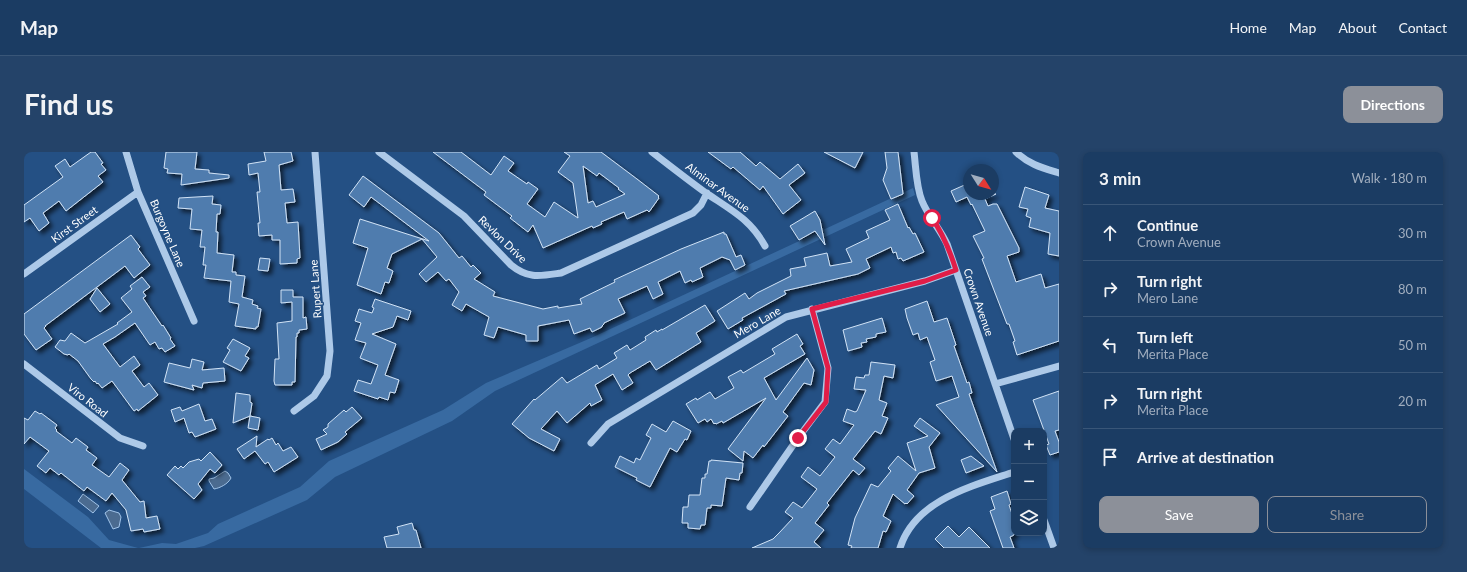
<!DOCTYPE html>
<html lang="en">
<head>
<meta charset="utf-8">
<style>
  :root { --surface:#1b3c63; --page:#244369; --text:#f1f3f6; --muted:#a0adbe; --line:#395678; --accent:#8c9099 }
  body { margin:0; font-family:Lato,sans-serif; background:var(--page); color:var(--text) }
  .controls { position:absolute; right:12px; bottom:12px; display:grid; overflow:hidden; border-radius:8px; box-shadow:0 2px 6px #0003 }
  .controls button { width:36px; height:36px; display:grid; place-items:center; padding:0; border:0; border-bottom:1px solid var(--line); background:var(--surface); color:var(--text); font:20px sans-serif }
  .compass { position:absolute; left:939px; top:12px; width:36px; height:36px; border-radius:50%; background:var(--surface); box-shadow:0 2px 6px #0003; rotate:127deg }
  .stop { position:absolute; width:12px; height:12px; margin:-9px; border:3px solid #e11d48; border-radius:50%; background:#fff }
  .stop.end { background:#e11d48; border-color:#fff; box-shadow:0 1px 4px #0008 }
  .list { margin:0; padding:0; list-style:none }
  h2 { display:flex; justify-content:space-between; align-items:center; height:52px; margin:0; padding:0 16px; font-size:17px }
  h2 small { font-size:13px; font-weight:400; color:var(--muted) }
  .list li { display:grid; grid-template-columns:26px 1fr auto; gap:12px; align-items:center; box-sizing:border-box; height:56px; padding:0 16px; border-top:1px solid var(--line) }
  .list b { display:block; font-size:15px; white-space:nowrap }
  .list p { margin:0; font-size:13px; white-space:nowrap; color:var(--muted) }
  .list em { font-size:13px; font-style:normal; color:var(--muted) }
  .actions { display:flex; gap:8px; padding:12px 16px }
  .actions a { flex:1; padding:9px 0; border:1px solid var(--accent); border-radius:8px; text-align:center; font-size:14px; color:var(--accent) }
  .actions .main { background:var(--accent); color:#fff }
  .icon { flex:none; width:22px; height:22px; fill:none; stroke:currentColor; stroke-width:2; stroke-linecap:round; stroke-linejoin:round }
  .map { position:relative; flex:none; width:1035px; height:396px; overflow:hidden; border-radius:8px }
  header { display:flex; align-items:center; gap:24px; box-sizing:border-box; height:56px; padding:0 20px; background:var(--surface); border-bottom:1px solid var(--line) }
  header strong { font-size:19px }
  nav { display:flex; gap:22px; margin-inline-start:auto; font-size:14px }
  .intro { display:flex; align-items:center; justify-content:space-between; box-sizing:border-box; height:96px; padding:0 24px }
  h1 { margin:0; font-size:28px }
  .button { padding:10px 18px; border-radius:8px; background:var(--accent); color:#fff; font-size:14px; font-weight:700 }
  main { display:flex; gap:24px; padding:0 24px }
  aside { flex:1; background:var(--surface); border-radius:8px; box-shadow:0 2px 6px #0003 }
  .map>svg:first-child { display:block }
  .green { fill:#386aa1 }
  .water { fill:#4b6b90; stroke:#a1c4e9 }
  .building { fill:#507cae; stroke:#d1e3f6; fill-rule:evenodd; filter:url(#shadow) }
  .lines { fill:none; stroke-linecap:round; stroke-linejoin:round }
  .minor { stroke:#adc9e8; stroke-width:7 }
  .route { stroke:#e11d48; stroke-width:5 }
  .labels { text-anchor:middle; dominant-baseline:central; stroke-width:3; stroke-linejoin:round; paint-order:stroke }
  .street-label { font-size:11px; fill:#fff; stroke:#245084 }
</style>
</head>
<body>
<header>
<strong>Map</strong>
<nav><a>Home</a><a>Map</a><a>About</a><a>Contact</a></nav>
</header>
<div class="intro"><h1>Find us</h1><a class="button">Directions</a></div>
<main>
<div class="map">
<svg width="1035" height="396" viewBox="0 0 1035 396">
  <defs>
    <filter id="shadow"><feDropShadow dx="3.5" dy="3.5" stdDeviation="2" flood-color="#0009"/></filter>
  </defs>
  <rect width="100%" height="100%" fill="#245084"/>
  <path class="green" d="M889,36L891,43L471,239L428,269L311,325L283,348L180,394L171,396H115L138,391L152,392L184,381L194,372L276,335L305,309L419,258L462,231L567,186Z
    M0,317L64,365L85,388L114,396H77L0,337Z"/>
  <path class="water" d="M201,319L204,321L207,326C204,332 196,336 190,337L185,329V327L190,326Z
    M59,342L75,354L69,361L54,349Z
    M85,358L95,361L97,365L95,375L89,377L81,361Z"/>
  <path class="building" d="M67,0H71L79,11L77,12L82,18L74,24L79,30L42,59L35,49L19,61L25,71L15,79L6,66L0,70V53L39,25L31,14L41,7L46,15Z
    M142,0H173L171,17L185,18V21L205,23V26L157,33L158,22L143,21L144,17L140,16Z
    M240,0H267L269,9L255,13L257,38L269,37L271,50L261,51L263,71L274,70L276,106L273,107V111L256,112V88H248V83L235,84L234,71H236L233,40H236L234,21L225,23L224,12L242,9Z
    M409,0H437L467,23L480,4L490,11L484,19L503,32L504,30L514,37L503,52L521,65L530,50L554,66L549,31L534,20L546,4L540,0H577L613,27L635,44L634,45L635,46L625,60L623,58L603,67L600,60L577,70L578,72L569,76L568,74L519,96L509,73L504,80L486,66L488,64L460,43L462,40ZM559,14L573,24L575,21L595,36L594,37L601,42L572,55L569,49L564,51Z
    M684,0H716L732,14L736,10L756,27L774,12L781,21L765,33L777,48L759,62L739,34L736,38L709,15L707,17Z
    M800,0H839L831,16Z
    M861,0H874L879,42L867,47L859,28L863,16Z
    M339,24L415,81L435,106L438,104L447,115L449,113L457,121L450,127L471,140L469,144L519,157L534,154V156L558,152L556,147L591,130L590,128L657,97L700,80V82H702L712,105L717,103L721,113L711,118L706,108L698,105L676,116L679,125L668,130L667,128L661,131L656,119L634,130L639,142L629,147L623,134L594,147L601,161L580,171V172L578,174V175L568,180L566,176L550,182L545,168L514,174V189H502V183L474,175L470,186L460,183L465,165L442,152L438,159L428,153L435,140L425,127L422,129L414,120L402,130L395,122L413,105L398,87L368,102L363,116L369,119L365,131L361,130L357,142L333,133L344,96L329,91L336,67L405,89L347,45L340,55L325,43Z
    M945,31V42H972L961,47L964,54L969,52H973L995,96V100L983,104L992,130L1017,122L1021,136L1035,132V189L993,203L989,190L991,189L985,172H983L958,107L960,106L949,84L961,79L948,52L947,53L943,45L932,50L927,39Z
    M1001,35L1025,43L1021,56L1035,59V104L1024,102L1026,81L1005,75L1007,66L1002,64L1004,57L995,55Z
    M189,44L188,52L197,53L196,62H193L192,80H194L193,101L210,103L208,120H212V123L221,124L218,145L229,148L228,152L234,154L233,156L237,157L234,175H232V177L211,174L215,152L205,150L207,129L180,126L182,113H179L181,95H176L178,78L166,77L168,57L154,56L155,46Z
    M874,52L884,76L885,75L889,82L891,81L900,100L879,109L877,106L874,107L872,100L869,101L867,95L842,107L846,116L834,122L760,139L762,142L718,166L719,168L704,177L693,159L721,141L725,147L733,141L767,124L766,117L782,114L780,106L803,101L806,114L828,110L822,97L845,86L842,79L866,68L861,58Z
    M791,59L796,68L801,93L791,79L775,88L766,74Z
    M107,83L116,95L114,97L126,113L110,126L101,114L21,174H22L20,176L28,187L12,198L0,182V162Z
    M236,106L246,107L244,119L234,118Z
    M118,125L126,135L119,140L122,144L119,146L138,174L139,173L147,186L146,187L151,194L141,200L138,196L135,197L131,190L126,193L111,171L91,185L79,192L96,215L110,204L116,213L108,219L120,235L125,231L134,243L114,259L113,257L110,259L88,229L78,236L74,231L73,232L71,229L70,230L67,227L54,209L45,202L44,203L40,202L31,195L36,188L41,189L47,181L61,191L94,172L93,171L108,160L97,146L108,137L106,134Z
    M73,136L86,152L76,160L66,147Z
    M257,138H269V145H279V166L282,165L283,177L275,178V181H273V185H272L271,230H268V233H251L250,229L251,207H255L253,171L268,169V150L257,151Z
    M351,147L387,159L384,168L373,164L369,175L348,182L372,192L361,223L375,228L371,241L366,240L364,248L355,245L354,247L330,239L334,228L347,232L354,213L336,206L342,191L331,188L337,171L331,169L335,157L348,161L350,156L348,155Z
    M903,149L910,170L923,166L932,193L930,194L943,231L945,230L948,241L945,242L973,320L912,253L935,245L928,224L912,229L906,210L911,208L903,185L896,188L894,181L889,183L883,166L881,157Z
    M681,153L691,169L672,181L677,190L632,218L626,209L606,221L604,223L609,231L598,238L589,222L571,233L578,248L567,254L566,251L543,271L533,259L517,277L536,287L530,299L505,286L488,272L510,247L511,248L538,225L543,231L573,213L575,217L593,206L590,201L603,193L606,198L622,188L621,185L632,178L633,180L638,177V178Z
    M858,166L862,180L852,182V185L842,187L843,190L837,191L838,195L824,199L819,178Z
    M773,182L779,192L776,194L781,202L740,226L752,248L783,206L790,218L787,233L780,231L759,260L764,264L740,295L739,293L729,306L720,299L719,309L704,297L742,246L699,271L698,269L692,272L691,271L690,272L687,267L683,270L681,267L674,271L662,252L672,246L673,248L686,240L691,247L710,236L704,225L717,218L719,221L751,202L748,197Z
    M209,187L226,196L221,204L225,206L217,219L199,210L206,198L203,196Z
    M168,207L180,210L178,218L200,216L201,229L179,231L178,236L168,233L170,238L140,230L145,211L166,216Z
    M847,210L871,213L869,226L860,224L855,248L863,251L858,264L864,266L857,282L851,279L829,307L841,316L835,323L829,318L803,351L805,353L791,371L800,378L790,390L797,396H728L749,387L755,381L769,366L761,360L769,350L778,356L793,337L777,325L784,315L796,324L811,305L801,297L809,287L816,292L830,273L819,269L823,257L831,260L833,259L842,238L830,237L832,225L840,226L841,223H845Z
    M1035,239V278L1031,279L1035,290V300L1026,303L1022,293L1025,292L1009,248Z
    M212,241L226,243V250L228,251L226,264L209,271Z
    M175,252L181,269L188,267L192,277L171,285L168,280L165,281L160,266L151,270L147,258L156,255L158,259Z
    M328,255L338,266L321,280L323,282L314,290L297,298L292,287L303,282L299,278L304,275V272L320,258L322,260Z
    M11,259L16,262L17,261L33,273L31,276L33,278L32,279L48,291L52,286L64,295L62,298L73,306L68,313L85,325L96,311L105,318L98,328L116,350L120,349L122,366L133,364L136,377L120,380L119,377L107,379L102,358L88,341L82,349L63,335L60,339L37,321L35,323L26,316L22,321L13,314L25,299L6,285L0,292V266L4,268Z
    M226,264L236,266L234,278L224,276Z
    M896,266L916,281L905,295L911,316L895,321L883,338L890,344L883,352L882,351L881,352L869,342L859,364L867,369L862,380L859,379L854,396H827L828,394L824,393L831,366L847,332L854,335L867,319L864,316L874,304L892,319L883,291L904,284L890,274Z
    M649,269L667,279L663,288L661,287L653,300L646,296L626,335L612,328L613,326L591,315L596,304L610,311L612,306L616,308L627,286L622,283L628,272L642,280Z
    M233,284L232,295L244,287L245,288L248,286L252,293L254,291L259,299L267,295L274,305L250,320L244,310L241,312L231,299L220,307L213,297Z
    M186,300L198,313L191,321L186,317L174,332L178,338L170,347L143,323L151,314L154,317L157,314L159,316L165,310L175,307L177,309Z
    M947,304L960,314L942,321L937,308Z
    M687,308L719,311L718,321H716L715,328L702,326L698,354L687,353V356H683L681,373H677L676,377L664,376V371H658L659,355H664L665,343H676L678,326H681V322H683L685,309H687Z
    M983,339L987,352L985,353L990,368V383L986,385L990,396H979L966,359L971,357L967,345Z
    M388,371L390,378H392L397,396H363L360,385L375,382L373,375Z
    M924,374L935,385L945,375L966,396H920L911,387Z"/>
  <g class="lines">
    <path class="minor" d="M102,0L114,40L170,169
      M355,0L440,64L487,113C504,127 516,124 537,121L669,61L677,53L683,41
      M628,0C646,14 664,28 682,41C707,58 726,67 741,94
      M890,0C892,16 892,34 898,49C904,64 916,77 923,92L990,287
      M992,0C1004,12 1019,16 1035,21
      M0,122L114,40
      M0,212L96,286L119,294
      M971,232L1035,214
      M270,259L290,244L303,224L306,199L291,0
      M567,291L584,272L762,165L901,129L932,118
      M726,355L774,286L801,250L804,216L788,157
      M1020,368L1030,396
      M876,396C891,348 948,334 990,320"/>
  </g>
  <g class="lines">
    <path class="route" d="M774,286L802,250L804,216L788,157L901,129L932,118C926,99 919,82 908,66"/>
  </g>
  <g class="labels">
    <g class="street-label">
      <text transform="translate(694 35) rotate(36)">Alminar Avenue</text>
      <text transform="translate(50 72) rotate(-36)">Kirst Street</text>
      <text transform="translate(144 81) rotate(67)">Burgoyne Lane</text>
      <text transform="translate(479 87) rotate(44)">Revlon Drive</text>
      <text transform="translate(291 137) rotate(-94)">Rupert Lane</text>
      <text transform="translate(955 150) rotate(71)">Crown Avenue</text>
      <text transform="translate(733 170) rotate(-30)">Mero Lane</text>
      <text transform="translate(64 248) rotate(38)">Viro Road</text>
    </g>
  </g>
</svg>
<div class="controls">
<button>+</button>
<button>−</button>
<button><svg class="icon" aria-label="layers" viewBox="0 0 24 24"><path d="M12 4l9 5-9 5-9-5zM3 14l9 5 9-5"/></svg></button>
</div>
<svg class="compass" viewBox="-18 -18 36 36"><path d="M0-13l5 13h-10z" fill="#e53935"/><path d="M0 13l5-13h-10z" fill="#a0adbe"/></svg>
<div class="stop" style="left:908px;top:66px"></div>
<div class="stop end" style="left:774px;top:286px"></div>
</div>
<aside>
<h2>3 min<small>Walk · 180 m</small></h2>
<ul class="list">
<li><svg class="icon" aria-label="ahead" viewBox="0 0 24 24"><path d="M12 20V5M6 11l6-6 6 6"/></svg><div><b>Continue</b><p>Crown Avenue</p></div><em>30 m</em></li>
<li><svg class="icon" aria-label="right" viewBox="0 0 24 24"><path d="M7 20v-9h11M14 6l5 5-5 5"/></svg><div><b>Turn right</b><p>Mero Lane</p></div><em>80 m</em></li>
<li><svg class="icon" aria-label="left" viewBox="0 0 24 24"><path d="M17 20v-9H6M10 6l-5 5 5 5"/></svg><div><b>Turn left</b><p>Merita Place</p></div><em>50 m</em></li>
<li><svg class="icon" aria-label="right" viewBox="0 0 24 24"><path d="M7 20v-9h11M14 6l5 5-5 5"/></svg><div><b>Turn right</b><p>Merita Place</p></div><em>20 m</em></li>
<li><svg class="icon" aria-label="arrive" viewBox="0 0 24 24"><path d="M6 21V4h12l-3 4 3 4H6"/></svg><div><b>Arrive at destination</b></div></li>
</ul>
<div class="actions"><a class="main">Save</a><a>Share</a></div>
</aside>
</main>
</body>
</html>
